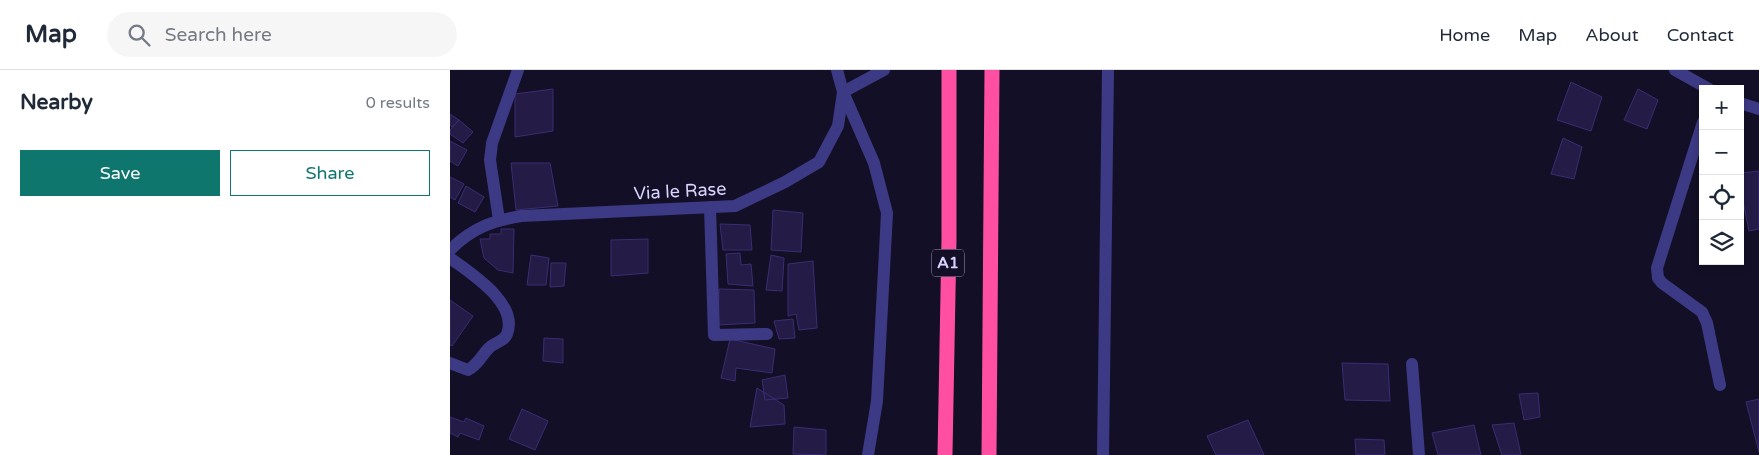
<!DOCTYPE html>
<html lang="en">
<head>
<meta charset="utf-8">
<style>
  :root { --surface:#fff; --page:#f6f6f7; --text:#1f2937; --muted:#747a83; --line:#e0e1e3; --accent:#0f766e }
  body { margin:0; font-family:"Varela Round",sans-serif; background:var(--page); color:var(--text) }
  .controls { position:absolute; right:15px; top:15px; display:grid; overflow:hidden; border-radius:0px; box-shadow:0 2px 8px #0003 }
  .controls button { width:45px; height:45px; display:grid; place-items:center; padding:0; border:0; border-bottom:1px solid var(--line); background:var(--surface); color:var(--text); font:25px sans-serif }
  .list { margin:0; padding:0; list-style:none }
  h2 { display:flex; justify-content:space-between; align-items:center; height:65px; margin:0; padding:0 20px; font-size:21px }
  h2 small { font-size:16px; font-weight:400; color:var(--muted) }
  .actions { display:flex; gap:10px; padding:15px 20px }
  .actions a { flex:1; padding:11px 0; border:1px solid var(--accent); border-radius:0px; text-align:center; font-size:18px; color:var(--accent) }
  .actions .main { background:var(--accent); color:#fff }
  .icon { flex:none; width:28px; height:28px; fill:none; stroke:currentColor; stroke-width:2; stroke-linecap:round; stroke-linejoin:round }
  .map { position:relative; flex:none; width:1309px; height:385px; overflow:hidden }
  header { display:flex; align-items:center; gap:30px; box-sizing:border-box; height:70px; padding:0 25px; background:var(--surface); border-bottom:1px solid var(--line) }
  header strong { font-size:24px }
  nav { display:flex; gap:28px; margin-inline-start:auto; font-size:18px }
  .search { width:350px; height:45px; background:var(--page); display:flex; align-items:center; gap:12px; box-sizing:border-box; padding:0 18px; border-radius:28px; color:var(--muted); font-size:19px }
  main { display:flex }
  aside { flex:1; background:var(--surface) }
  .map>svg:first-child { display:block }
  .building { fill:#241b47; stroke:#3b2d73 }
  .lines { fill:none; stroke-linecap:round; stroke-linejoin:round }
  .minor { stroke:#3d3a85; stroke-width:12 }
  .highway { stroke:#ff4fa3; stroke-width:15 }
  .labels { text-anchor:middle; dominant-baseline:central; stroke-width:5; stroke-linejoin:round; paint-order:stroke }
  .shield { fill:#130f26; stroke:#9e99be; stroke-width:1 }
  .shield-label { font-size:16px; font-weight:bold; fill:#d9d4ff }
  .street-label { font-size:18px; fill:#d9d4ff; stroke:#130f26 }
</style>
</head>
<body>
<header>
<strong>Map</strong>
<div class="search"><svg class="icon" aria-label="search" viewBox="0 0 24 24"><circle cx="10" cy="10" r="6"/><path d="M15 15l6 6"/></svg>Search here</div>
<nav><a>Home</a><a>Map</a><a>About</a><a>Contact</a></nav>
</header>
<main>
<aside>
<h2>Nearby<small>0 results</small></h2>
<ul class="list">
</ul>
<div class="actions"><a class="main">Save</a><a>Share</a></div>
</aside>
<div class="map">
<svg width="1309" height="385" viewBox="0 0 1309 385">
  <rect width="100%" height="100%" fill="#130f26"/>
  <path class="building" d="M1121,12L1152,27L1141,61L1107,50Z
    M103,19V61L65,67V24Z
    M1188,19L1208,30L1197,59L1174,50Z
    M0,44L9,50L2,57L0,55Z
    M9,50L23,62L13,73L0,64V60Z
    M1113,68L1132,77L1124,109L1101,104Z
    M0,71L17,80L8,96L0,91Z
    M61,93H100L108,136L66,140Z
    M1309,101V159L1299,161L1290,116V103Z
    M0,107L14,114L5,130L0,127Z
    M16,116L34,127L25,142L8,133Z
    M323,140L353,143L351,182L321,180Z
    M270,154L300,155L302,180H273Z
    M51,159H64L63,203L48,200L34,188L30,169H40V164H51Z
    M198,169V203L161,206V170Z
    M290,183L291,195L301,194L303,216L278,214L276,184Z
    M81,185L99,188L96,215H77Z
    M321,185L334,188L332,221L316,220Z
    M363,191L367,258L349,260L346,244L338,246V194Z
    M101,193H116L114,216L100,217Z
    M269,219L304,220L305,253L268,255Z
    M0,230L23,246L2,276L0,275Z
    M343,249L345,268L329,269L324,251Z
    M94,268L113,269V293L93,291Z
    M280,269L325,279L322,303L286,298L285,311L271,308Z
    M892,293L938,294L940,331L895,330Z
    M335,305L338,328L315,330L312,310Z
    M307,318L334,335L335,354L300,357Z
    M1088,323L1090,347L1074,350L1069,324Z
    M1309,329V382L1296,332Z
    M72,339L98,351L85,380L59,369Z
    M0,347L14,352L16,348L34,356L29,370L10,363L8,367L0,363Z
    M798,350L814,385H766L757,366Z
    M1064,353L1071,385H1052L1042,355Z
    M1024,355L1031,385H988L982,363Z
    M344,357L376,360V385L343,384Z
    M905,369L934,370L935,385H906Z"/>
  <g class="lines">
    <path class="minor" d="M387,0L393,22L424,93L437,143L427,331L418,385
      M1225,0L1259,19
      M393,22L434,0
      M1290,33L1309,39
      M1253,52L1207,198L1208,208L1212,213L1252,242L1257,253L1270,315
      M260,137L264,265L317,264
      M49,150L40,90L42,73L68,0
      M0,180C22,158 42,151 71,146L285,136L335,112L369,92L388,56L393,22
      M0,188C20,203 69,233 57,264C54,272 44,272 39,278C31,286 28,295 18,300L0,293
      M962,294L969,385
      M653,385L658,0"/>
    <path class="highway" d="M495,385L499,169V0
      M539,385L542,0"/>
  </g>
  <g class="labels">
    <rect class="shield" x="482" y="179.5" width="32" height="27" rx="4"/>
    <g class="shield-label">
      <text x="498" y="193">A1</text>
    </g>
    <g class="street-label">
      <text transform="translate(230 121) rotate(-3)">Via le Rase</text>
    </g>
  </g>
</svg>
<div class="controls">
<button>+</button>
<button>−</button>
<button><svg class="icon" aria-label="locate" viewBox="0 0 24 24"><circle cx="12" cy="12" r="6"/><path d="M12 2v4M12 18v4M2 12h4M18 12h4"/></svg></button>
<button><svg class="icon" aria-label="layers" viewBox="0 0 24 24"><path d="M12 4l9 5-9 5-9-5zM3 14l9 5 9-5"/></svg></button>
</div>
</div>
</main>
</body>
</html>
